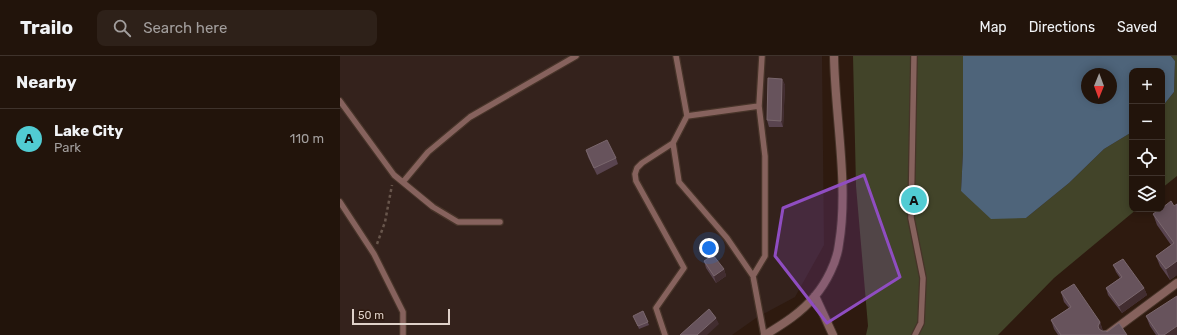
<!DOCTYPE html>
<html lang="en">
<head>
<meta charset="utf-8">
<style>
  :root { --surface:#22140b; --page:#2e2119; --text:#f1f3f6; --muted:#a29e9d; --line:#3f332c; --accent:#51ccd3 }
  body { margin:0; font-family:Rubik,sans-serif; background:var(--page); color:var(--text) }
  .controls { position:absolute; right:12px; top:12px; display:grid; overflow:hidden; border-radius:8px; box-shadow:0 2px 10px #0003 }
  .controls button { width:36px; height:36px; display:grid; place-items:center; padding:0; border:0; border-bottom:1px solid var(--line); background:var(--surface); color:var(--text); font:20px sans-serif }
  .compass { position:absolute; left:741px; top:12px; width:36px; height:36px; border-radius:50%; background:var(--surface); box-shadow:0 2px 10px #0003; rotate:181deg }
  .scale { position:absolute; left:12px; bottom:10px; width:98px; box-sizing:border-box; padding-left:4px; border:2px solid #dfd1c9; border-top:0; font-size:11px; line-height:14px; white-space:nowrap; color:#dfd1c9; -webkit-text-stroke:3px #2e1a0f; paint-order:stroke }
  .you { position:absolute; left:369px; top:192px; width:14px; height:14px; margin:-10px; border:3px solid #fff; border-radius:50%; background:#1a73e8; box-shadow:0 0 0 6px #1a73e833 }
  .badge { display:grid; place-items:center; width:26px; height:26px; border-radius:50%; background:var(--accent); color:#111; font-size:13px; font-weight:700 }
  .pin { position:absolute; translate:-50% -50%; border:2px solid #fff; box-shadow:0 1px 4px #0006 }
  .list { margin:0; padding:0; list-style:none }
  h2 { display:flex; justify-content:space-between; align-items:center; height:52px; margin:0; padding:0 16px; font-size:17px }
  h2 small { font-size:13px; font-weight:400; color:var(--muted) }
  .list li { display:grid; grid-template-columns:26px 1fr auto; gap:12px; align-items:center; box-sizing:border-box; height:60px; padding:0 16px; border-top:1px solid var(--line) }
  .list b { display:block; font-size:15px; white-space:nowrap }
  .list p { margin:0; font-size:13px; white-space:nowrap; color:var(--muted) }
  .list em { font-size:13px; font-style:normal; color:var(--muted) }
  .icon { flex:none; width:22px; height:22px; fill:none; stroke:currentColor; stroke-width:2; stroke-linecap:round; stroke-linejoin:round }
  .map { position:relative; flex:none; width:837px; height:279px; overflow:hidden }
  header { display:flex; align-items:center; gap:24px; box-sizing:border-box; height:56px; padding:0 20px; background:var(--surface); border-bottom:1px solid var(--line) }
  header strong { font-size:19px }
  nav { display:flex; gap:22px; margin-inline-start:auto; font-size:14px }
  .search { width:280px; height:36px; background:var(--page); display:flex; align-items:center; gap:10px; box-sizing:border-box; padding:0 14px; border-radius:8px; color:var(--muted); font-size:15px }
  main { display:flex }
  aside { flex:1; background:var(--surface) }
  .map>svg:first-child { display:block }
  .industrial { fill:#34221c }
  .green { fill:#424429 }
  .water { fill:#4e647a; fill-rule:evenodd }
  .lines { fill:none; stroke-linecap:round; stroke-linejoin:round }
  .lane-casing { stroke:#473429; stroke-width:8 }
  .street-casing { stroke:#473429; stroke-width:10 }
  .path { stroke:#68564c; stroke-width:2.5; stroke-dasharray:3 3; stroke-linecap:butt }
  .lane { stroke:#86625d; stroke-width:5.5 }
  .street { stroke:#86625d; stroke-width:8 }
  .wall { fill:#59444f }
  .shaded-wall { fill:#422d30 }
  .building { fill:#67535c; stroke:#7a676d }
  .marked { fill:#8f4dc1; fill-opacity:0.2; stroke:#8f4dc1; stroke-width:3; stroke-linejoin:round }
</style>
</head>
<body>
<header>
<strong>Trailo</strong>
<div class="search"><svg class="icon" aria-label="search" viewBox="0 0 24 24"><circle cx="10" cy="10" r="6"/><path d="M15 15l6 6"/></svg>Search here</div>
<nav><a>Map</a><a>Directions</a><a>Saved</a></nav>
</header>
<main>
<aside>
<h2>Nearby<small></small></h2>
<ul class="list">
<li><span class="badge">A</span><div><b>Lake City</b><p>Park</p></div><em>110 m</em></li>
</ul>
</aside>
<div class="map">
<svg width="837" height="279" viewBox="0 0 837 279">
  <rect width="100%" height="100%" fill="#2e1a0f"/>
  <path class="industrial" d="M0,0H482L484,189L455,241L416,262L392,279H0Z"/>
  <path class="green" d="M513,0H623V96L621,135L686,162L729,127L764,93L792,76V153H797L714,222L658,279H526L528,270L516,130Z
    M831,0H837V120L822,132V51L834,36L835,5Z"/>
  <path class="water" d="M623,0H831L835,5L834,36L822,51V15H792V76L764,93L729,127L686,162L651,163L621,135L623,96ZM747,18H771V42H747Z"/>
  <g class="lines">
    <g class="lane-casing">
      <path id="lane" d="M574,0L571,162L583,222L581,267L575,279
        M0,45L54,119L93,151L118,166H160
        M347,60L419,50
        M333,87L339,126L387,182L413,220L424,279
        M63,126L88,96L130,61L236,0
        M0,146L34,198L63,256V279
        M413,220L425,200V100L419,50L422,0
        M325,279L316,252L344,212L296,125L295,118L297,112L302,107L333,87L347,60L336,0"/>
    </g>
    <g class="street-casing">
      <path id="street" d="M475,240L493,279
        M425,279C443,268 461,257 475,240C486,227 497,206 499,188C509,128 495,61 494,0
        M767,279L837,227"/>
    </g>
    <path class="path" d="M37,188L45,166L52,129"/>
    <use href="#lane" class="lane"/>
    <use href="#street" class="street"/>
  </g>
  <path class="wall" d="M442,23L445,29L443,71H429L427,64Z
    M246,94L276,102L278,108L257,119L248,101Z
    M834,150L837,219L830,224L820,210L816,200L831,189L817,169L813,158Z
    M364,205L384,213L386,220L376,227L366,212Z
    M773,209L804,232L807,239L782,257L768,239L766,232L780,222L776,216Z
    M721,236L760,266L763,275L787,279H718L714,273L711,264L729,252L724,246Z
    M303,255L309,269L299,273L295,263Z
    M806,260L837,279H816L810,270Z"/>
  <path class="shaded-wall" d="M442,23L445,29L443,71L441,65Z
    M837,205V219L830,224L826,213Z
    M384,213L386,220L376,227L374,220Z
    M804,232L807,239L782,257L779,250Z
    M376,262L379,268L367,279H357Z
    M760,266L763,275L762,279L758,270Z
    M837,270V279H824Z"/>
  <path class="building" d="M428,22L442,23L441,65L427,64Z
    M267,84L276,102L254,112L246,94Z
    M831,145L834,150L837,148V205L826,213L816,200L834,187L813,158L820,153H822V152Z
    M373,199L384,213L374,220L364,205Z
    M783,203L804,232L779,250L766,232L782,221L773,209Z
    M734,228L760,266L758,270L759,273L762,275H766L767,276L779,267L787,279H721L711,264L731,251L721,236Z
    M837,240V270L824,279H819L806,260Z
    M369,253L376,262L357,279H340Z
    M303,255L308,266L298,270L293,260Z"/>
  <path class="marked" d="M524,119L560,221L487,267L435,200L443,152Z"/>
</svg>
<div class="controls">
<button>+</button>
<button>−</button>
<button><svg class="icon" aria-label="locate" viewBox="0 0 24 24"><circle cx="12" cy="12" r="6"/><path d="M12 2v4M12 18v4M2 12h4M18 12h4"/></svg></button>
<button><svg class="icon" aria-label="layers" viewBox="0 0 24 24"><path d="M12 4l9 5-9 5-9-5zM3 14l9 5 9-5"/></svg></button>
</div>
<svg class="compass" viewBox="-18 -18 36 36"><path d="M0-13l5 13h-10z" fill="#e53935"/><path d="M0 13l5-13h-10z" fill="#a29e9d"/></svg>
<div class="scale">50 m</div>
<div class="you"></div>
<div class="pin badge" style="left:574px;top:144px">A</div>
</div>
</main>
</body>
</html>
